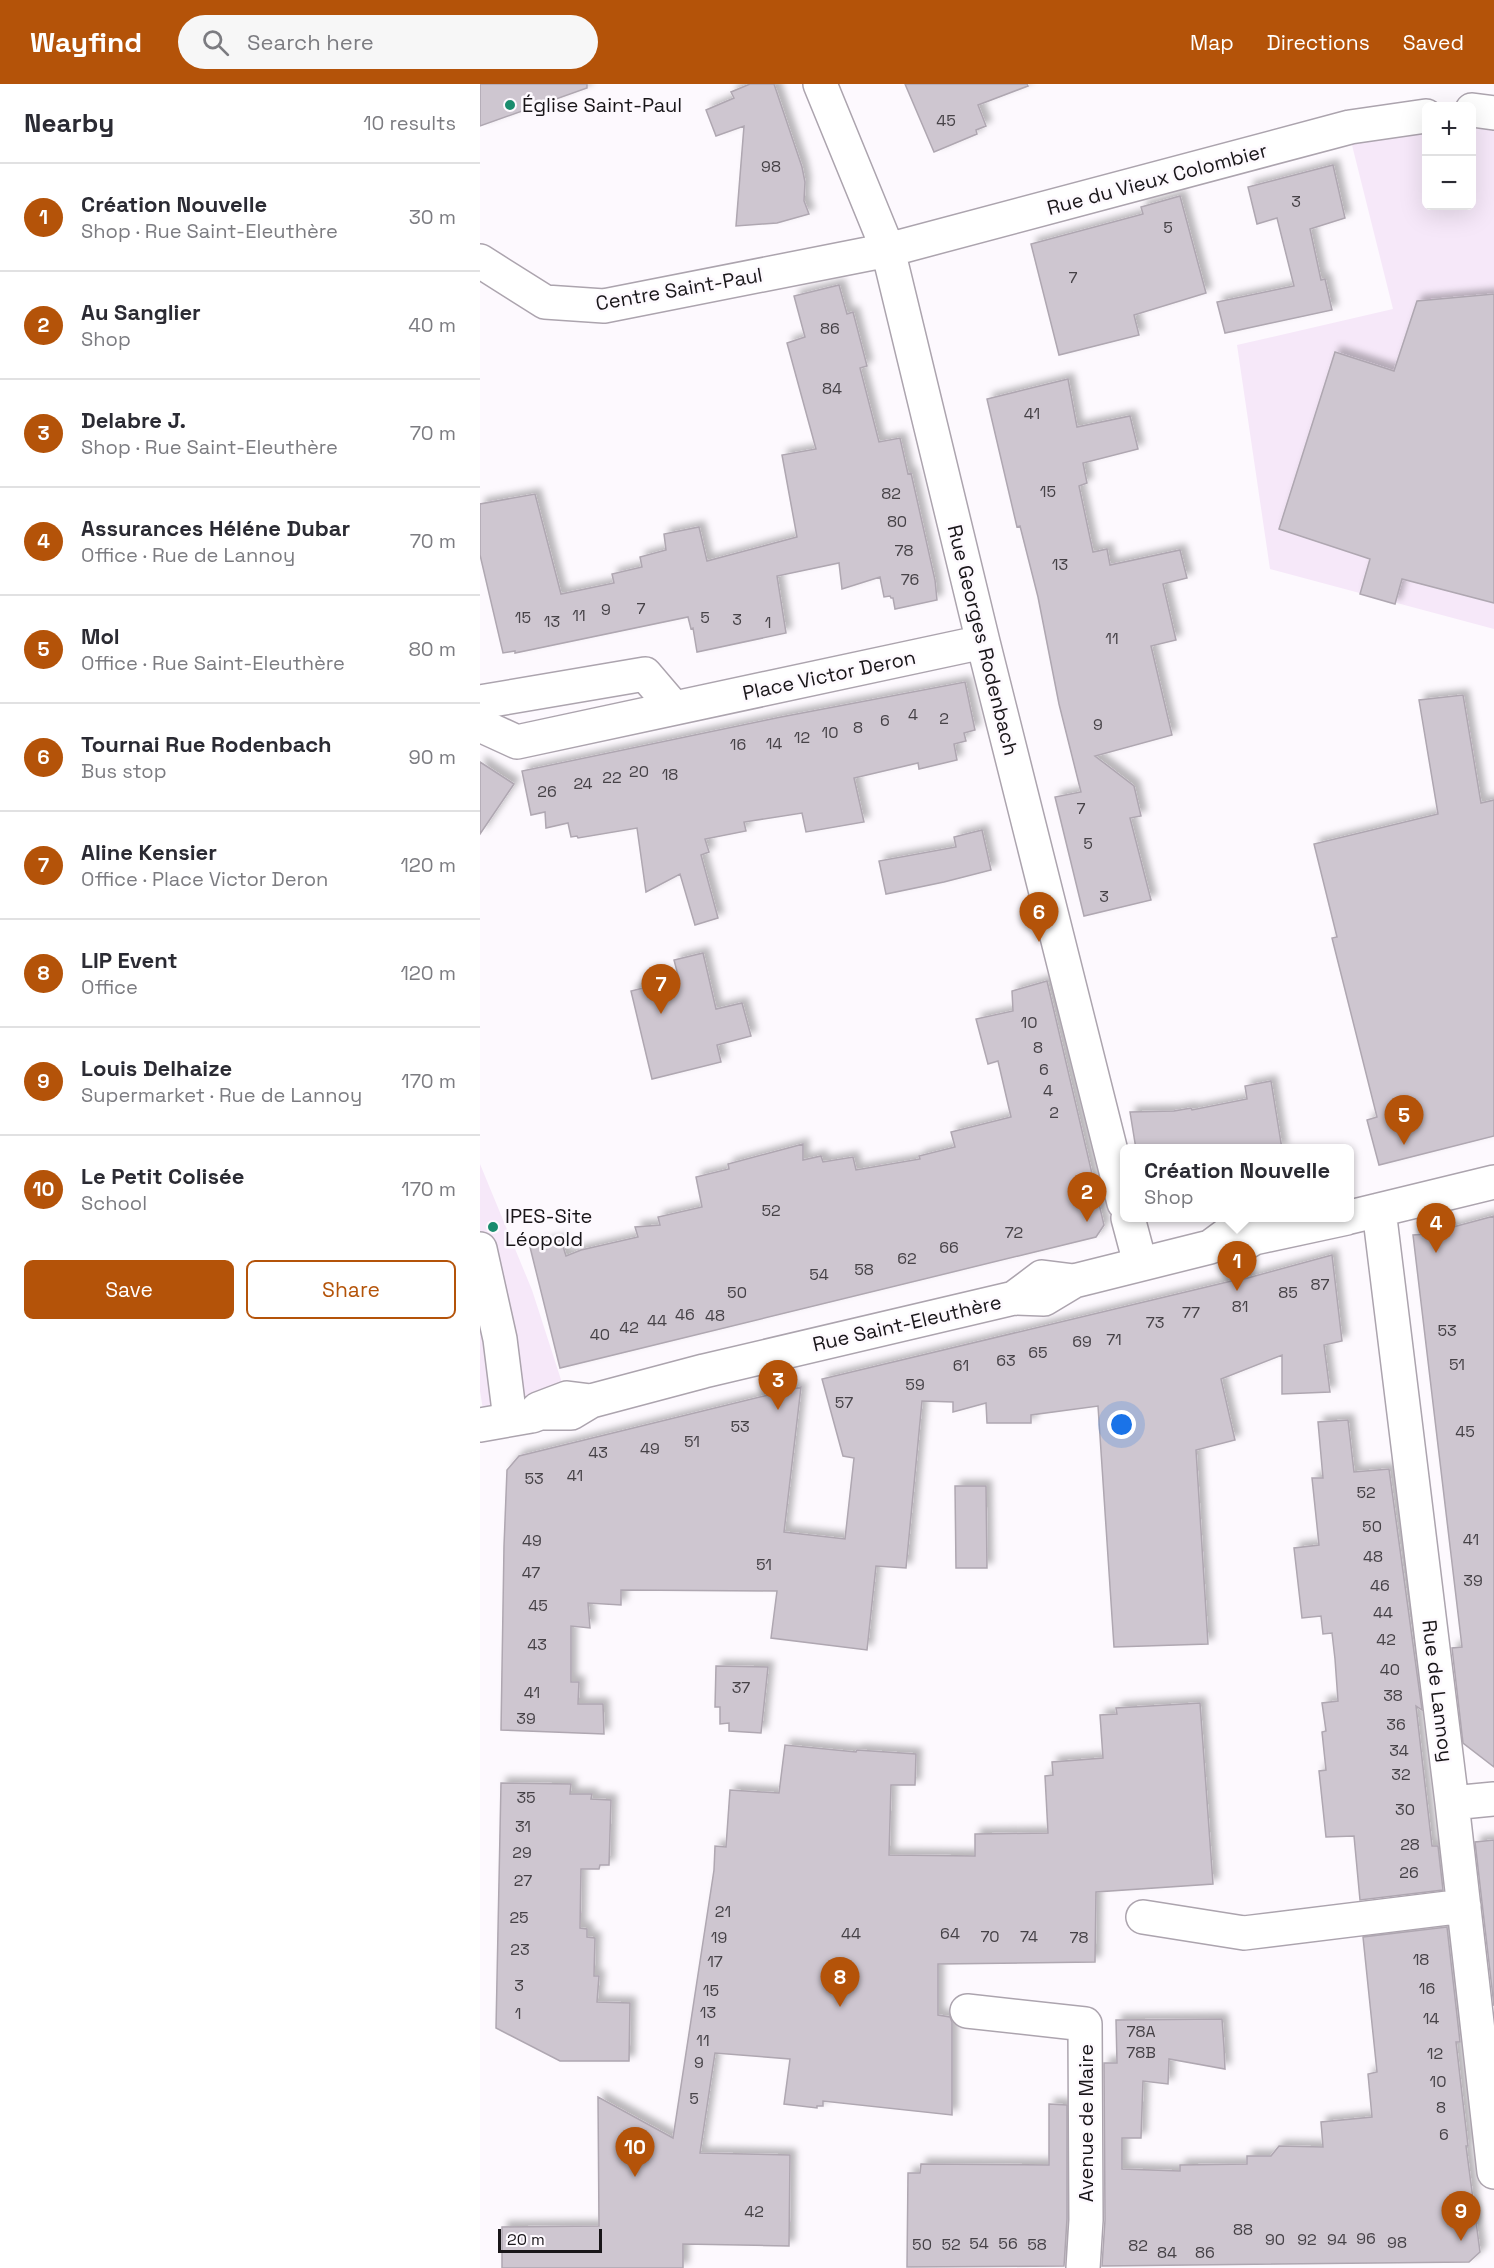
<!DOCTYPE html>
<html lang="en">
<head>
<meta charset="utf-8">
<style>
  :root { --surface:#fff; --page:#f7f7f7; --text:#2b2b33; --muted:#7c7c81; --line:#e1e1e2; --accent:#b45309 }
  body { margin:0; font-family:"Space Grotesk",sans-serif; background:var(--page); color:var(--text) }
  .controls { position:absolute; right:18px; top:18px; display:grid; overflow:hidden; border-radius:9px; box-shadow:0 6px 24px #0002 }
  .controls button { width:54px; height:54px; display:grid; place-items:center; padding:0; border:0; border-bottom:2px solid var(--line); background:var(--surface); color:var(--text); font:30px sans-serif }
  .scale { position:absolute; left:18px; bottom:15px; width:104px; box-sizing:border-box; padding-left:6px; border:3px solid #191619; border-top:0; font-size:16px; line-height:21px; white-space:nowrap; color:#191619; -webkit-text-stroke:4px #fdf9fe; paint-order:stroke }
  .you { position:absolute; left:642px; top:1341px; width:21px; height:21px; margin:-15px; border:4px solid #fff; border-radius:50%; background:#1a73e8; box-shadow:0 0 0 9px #1a73e833 }
  .badge { display:grid; place-items:center; width:39px; height:39px; border-radius:50%; background:var(--accent); color:#fff; font-size:20px; font-weight:700 }
  .pin { position:absolute; translate:-50% -50px; filter:drop-shadow(0 2px 3px #0008) }
  .pin::after { content:''; position:absolute; top:32px; width:21px; height:18px; background:inherit; clip-path:polygon(0 0,100% 0,50% 100%) }
  .popup { position:absolute; left:640px; top:1060px; width:234px; height:78px; box-sizing:border-box; display:grid; place-content:center; border-radius:9px; background:var(--surface); filter:drop-shadow(0 2px 4px #0005); font-size:20px; white-space:nowrap; color:var(--muted) }
  .popup b { font-size:22px; color:var(--text) }
  .popup::after { content:''; position:absolute; left:50%; top:100%; margin-left:-12px; border:12px solid transparent; border-top-color:var(--surface) }
  .list { margin:0; padding:0; list-style:none }
  h2 { display:flex; justify-content:space-between; align-items:center; height:78px; margin:0; padding:0 24px; font-size:26px }
  h2 small { font-size:20px; font-weight:400; color:var(--muted) }
  .list li { display:grid; grid-template-columns:39px 1fr auto; gap:18px; align-items:center; box-sizing:border-box; height:108px; padding:0 24px; border-top:2px solid var(--line) }
  .list b { display:block; font-size:22px; white-space:nowrap }
  .list p { margin:0; font-size:20px; white-space:nowrap; color:var(--muted) }
  .list em { font-size:20px; font-style:normal; color:var(--muted) }
  .actions { display:flex; gap:12px; padding:18px 24px }
  .actions a { flex:1; padding:14px 0; border:2px solid var(--accent); border-radius:9px; text-align:center; font-size:21px; color:var(--accent) }
  .actions .main { background:var(--accent); color:#fff }
  .icon { flex:none; width:33px; height:33px; fill:none; stroke:currentColor; stroke-width:2; stroke-linecap:round; stroke-linejoin:round }
  .map { position:relative; flex:none; width:1014px; height:2184px; overflow:hidden }
  header { display:flex; align-items:center; gap:36px; box-sizing:border-box; height:84px; padding:0 30px; background:var(--accent); color:#fff }
  header strong { font-size:28px }
  nav { display:flex; gap:33px; margin-inline-start:auto; font-size:21px }
  .search { width:420px; height:54px; background:var(--page); display:flex; align-items:center; gap:15px; box-sizing:border-box; padding:0 21px; border-radius:33px; color:var(--muted); font-size:22px }
  main { display:flex }
  aside { flex:1; background:var(--surface) }
  .map>svg:first-child { display:block }
  .built { fill:#f6e8f9 }
  .building { fill:#cec6d0; stroke:#afa7b1; stroke-width:1.5; filter:url(#shadow) }
  .lines { fill:none; stroke-linecap:round; stroke-linejoin:round }
  .minor-casing { stroke:#aca4ae; stroke-width:36 }
  .minor { stroke:#fff; stroke-width:33 }
  .poi-dot { fill:#198c6d; stroke:#fdf9fe; stroke-width:2 }
  .labels { text-anchor:middle; dominant-baseline:central; stroke-width:5; stroke-linejoin:round; paint-order:stroke }
  .number-label { font-size:16px; fill:#464247 }
  .poi-label { font-size:20px; fill:#191619; stroke:#fdf9fe; text-anchor:start }
  .street-label { font-size:20px; fill:#191619; stroke:#fdf9fe }
</style>
</head>
<body>
<header>
<strong>Wayfind</strong>
<div class="search"><svg class="icon" aria-label="search" viewBox="0 0 24 24"><circle cx="10" cy="10" r="6"/><path d="M15 15l6 6"/></svg>Search here</div>
<nav><a>Map</a><a>Directions</a><a>Saved</a></nav>
</header>
<main>
<aside>
<h2>Nearby<small>10 results</small></h2>
<ul class="list">
<li><span class="badge">1</span><div><b>Création Nouvelle</b><p>Shop · Rue Saint-Eleuthère</p></div><em>30 m</em></li>
<li><span class="badge">2</span><div><b>Au Sanglier</b><p>Shop</p></div><em>40 m</em></li>
<li><span class="badge">3</span><div><b>Delabre J.</b><p>Shop · Rue Saint-Eleuthère</p></div><em>70 m</em></li>
<li><span class="badge">4</span><div><b>Assurances Héléne Dubar</b><p>Office · Rue de Lannoy</p></div><em>70 m</em></li>
<li><span class="badge">5</span><div><b>Mol</b><p>Office · Rue Saint-Eleuthère</p></div><em>80 m</em></li>
<li><span class="badge">6</span><div><b>Tournai Rue Rodenbach</b><p>Bus stop</p></div><em>90 m</em></li>
<li><span class="badge">7</span><div><b>Aline Kensier</b><p>Office · Place Victor Deron</p></div><em>120 m</em></li>
<li><span class="badge">8</span><div><b>LIP Event</b><p>Office</p></div><em>120 m</em></li>
<li><span class="badge">9</span><div><b>Louis Delhaize</b><p>Supermarket · Rue de Lannoy</p></div><em>170 m</em></li>
<li><span class="badge">10</span><div><b>Le Petit Colisée</b><p>School</p></div><em>170 m</em></li>
</ul>
<div class="actions"><a class="main">Save</a><a>Share</a></div>
</aside>
<div class="map">
<svg width="1014" height="2184" viewBox="0 0 1014 2184">
  <defs>
    <filter id="shadow"><feDropShadow dx="5.5" dy="-5.5" stdDeviation="3" flood-color="#0004"/></filter>
  </defs>
  <rect width="100%" height="100%" fill="#fdf9fe"/>
  <path class="built" d="M1014,44V545L790,485L757,261L913,225L871,57L946,47V122H992V45Z
    M0,1080L52,1206L84,1305L4,1332L0,1307Z"/>
  <path class="building" d="M0,0H107V4L0,42Z
    M270,0H294L322,83L325,98L324,117L329,130L297,139L256,142L264,42L236,52L226,26L254,14L251,8Z
    M425,0H547L548,2L498,21L506,42L496,46L497,50L454,68Z
    M853,81L865,134L830,145L841,196L845,195L852,226L745,249L737,218L814,202L797,134L777,140L768,103Z
    M700,112L726,209L654,231L659,251L579,271L551,160L663,130L661,123Z
    M359,201L367,230L373,228L387,282L380,284L399,358L420,354L428,390L431,389L455,496L457,516L415,525L413,514H411L410,512L404,513L400,493L362,505L359,479L297,492L306,549L217,568L213,544L211,545L208,533L35,569V567L23,569L0,471V420L55,410L81,510L134,499L132,490L162,483L160,473L186,466L184,450L219,443L227,477L317,453L302,371L336,365L307,259L325,253L314,212Z
    M1014,210V519L922,495L915,520L880,510L890,475L799,445L855,268L914,287L937,217Z
    M588,295L597,343L650,332L658,365L603,379L607,399L599,402L613,468L627,465L630,481L700,466L707,494L683,500L696,556L671,562L692,651L615,672L654,702L661,732L650,734L671,816L604,832L575,713L601,708L579,620L558,513L540,442L537,443L507,315Z
    M485,598L495,646L484,649L486,657L474,660L477,676L439,685L438,679L374,694L384,738L326,748L322,729L264,738L266,747L225,755L229,768L221,771L238,834L215,841L200,790L166,808L157,744L98,754L97,752L91,753L88,739L66,744L65,728L51,731L42,687L301,633Z
    M983,611L1001,719L1014,716V1052L899,1081L887,1036L897,1033L852,854L857,853L834,760L958,730L939,616Z
    M0,678L34,700L0,750Z
    M502,746L511,786L464,798L406,810L399,777L476,763L474,753Z
    M223,869L236,925L262,919L271,952L237,961L241,978L172,995L151,907L199,895L194,876Z
    M567,897L624,1141L616,1153L80,1284L50,1163L81,1156L86,1172L101,1166L158,1153L155,1143L180,1141L178,1133L222,1123L216,1093L249,1085L248,1080L323,1060V1076L341,1072L343,1078L373,1073L376,1086L440,1075L439,1072L475,1063L471,1048L531,1033L518,977L508,980L496,935L533,927L532,907Z
    M791,997L802,1065H656L650,1028L694,1027L711,1024L712,1026L767,1015L765,1002Z
    M1014,1132V1683L983,1659L972,1564L982,1563L933,1151L947,1150Z
    M852,1171L862,1257L844,1261L850,1308L802,1310V1271L741,1295L755,1356L716,1366L728,1560L634,1563L618,1322L551,1331V1339H507L506,1319L473,1328V1318L442,1317L426,1484L396,1482L387,1566L291,1554L297,1507L141,1506V1521L108,1519L110,1544L91,1542V1598H99L98,1620H123L124,1650L21,1646L24,1462L27,1386L39,1372L321,1303L304,1448L365,1455L374,1374L363,1372L342,1295L764,1194V1195Z
    M868,1336L874,1388L909,1385L942,1626L936,1622L952,1762H958L963,1806L880,1816L874,1752L846,1753L839,1687L846,1686L842,1648L846,1647L842,1619L858,1617L855,1575L852,1549L843,1550L841,1532L822,1534L814,1464L839,1461L832,1394H843L838,1338Z
    M475,1402H506L507,1484H476Z
    M236,1582L288,1583L281,1649L249,1647V1639L240,1640V1623H235Z
    M720,1619L733,1800L616,1808L615,1878L458,1880V1931L470,1933L472,1938V2031L343,2017V2022H337V2024L304,2020L310,1975L235,1969L220,2069L310,2071L309,2162L203,2160V2184H22V2143L119,2142L118,2013L193,2054L234,1786L235,1762L246,1763L250,1706L299,1709L305,1661L376,1668L377,1666L436,1670L435,1701H411L409,1771L495,1772V1750L568,1749L565,1692L573,1691L572,1678L623,1674L620,1631L637,1630L636,1624Z
    M21,1699L91,1700L90,1710H112L111,1715L131,1716L129,1781H120L119,1785H101L100,1844L107,1845V1853L115,1854L114,1892H119L117,1918L150,1919L149,1977H80L16,1944Z
    M1014,1756V1922L995,1758Z
    M967,1843L980,1958H976L988,2062H986L1000,2168L989,2178L622,2182L625,2136L624,1979H637L636,1936L742,1935L744,1963L745,1985L689,1975L688,2000L663,1997L661,2054H642V2085L700,2087V2081L767,2080V2072H791L799,2062L843,2063L841,2038L892,2033L888,1990L897,1988L883,1853Z
    M569,2020L587,2021V2135L584,2182L427,2183L428,2089H440L441,2080L569,2081Z"/>
  <g class="lines">
    <g class="minor-casing">
      <path id="minor" d="M340,0L408,166L503,558L644,1119
        M992,26L1014,29
        M0,177L65,218L124,222L408,166L870,43L946,32
        M0,618L165,590L194,624
        M0,641L37,658L503,558
        M899,1126L972,1719L1014,2088
        M870,1133L1014,1098
        M648,1134L660,1179
        M757,1164L774,1154L867,1134
        M0,1165L20,1255L30,1335
        M594,1197L730,1163L749,1149L774,1154
        M87,1314L111,1317L91,1329H60L52,1332L58,1325Z
        M111,1317L224,1287L534,1214L564,1215L594,1197L562,1193L534,1214
        M0,1341L51,1332
        M972,1719L1014,1715
        M663,1833L764,1849L984,1822
        M487,1927L605,1940L606,2136L603,2184"/>
    </g>
    <use href="#minor" class="minor"/>
  </g>
  <g class="poi-dot">
    <circle cx="30" cy="21" r="6"/>
    <circle cx="13" cy="1143" r="6"/>
  </g>
  <g class="labels">
    <g class="number-label">
      <text x="466" y="36">45</text>
      <text x="291" y="82">98</text>
      <text x="816" y="117">3</text>
      <text x="688" y="143">5</text>
      <text x="593" y="193">7</text>
      <text x="350" y="244">86</text>
      <text x="352" y="304">84</text>
      <text x="552" y="329">41</text>
      <text x="568" y="407">15</text>
      <text x="411" y="409">82</text>
      <text x="417" y="437">80</text>
      <text x="424" y="466">78</text>
      <text x="580" y="480">13</text>
      <text x="430" y="495">76</text>
      <text x="161" y="524">7</text>
      <text x="126" y="525">9</text>
      <text x="99" y="531">11</text>
      <text x="43" y="533">15</text>
      <text x="225" y="533">5</text>
      <text x="257" y="535">3</text>
      <text x="72" y="537">13</text>
      <text x="288" y="538">1</text>
      <text x="632" y="554">11</text>
      <text x="433" y="630">4</text>
      <text x="464" y="634">2</text>
      <text x="405" y="636">6</text>
      <text x="618" y="640">9</text>
      <text x="378" y="643">8</text>
      <text x="350" y="648">10</text>
      <text x="322" y="653">12</text>
      <text x="294" y="659">14</text>
      <text x="258" y="660">16</text>
      <text x="159" y="687">20</text>
      <text x="190" y="690">18</text>
      <text x="132" y="693">22</text>
      <text x="103" y="699">24</text>
      <text x="67" y="707">26</text>
      <text x="601" y="724">7</text>
      <text x="608" y="759">5</text>
      <text x="624" y="812">3</text>
      <text x="549" y="938">10</text>
      <text x="558" y="963">8</text>
      <text x="564" y="985">6</text>
      <text x="568" y="1006">4</text>
      <text x="574" y="1028">2</text>
      <text x="291" y="1126">52</text>
      <text x="534" y="1148">72</text>
      <text x="469" y="1163">66</text>
      <text x="427" y="1174">62</text>
      <text x="384" y="1185">58</text>
      <text x="339" y="1190">54</text>
      <text x="840" y="1200">87</text>
      <text x="257" y="1208">50</text>
      <text x="808" y="1208">85</text>
      <text x="760" y="1222">81</text>
      <text x="711" y="1228">77</text>
      <text x="205" y="1230">46</text>
      <text x="235" y="1231">48</text>
      <text x="177" y="1236">44</text>
      <text x="675" y="1238">73</text>
      <text x="149" y="1243">42</text>
      <text x="967" y="1246">53</text>
      <text x="120" y="1250">40</text>
      <text x="634" y="1255">71</text>
      <text x="602" y="1257">69</text>
      <text x="558" y="1268">65</text>
      <text x="526" y="1276">63</text>
      <text x="977" y="1280">51</text>
      <text x="481" y="1281">61</text>
      <text x="435" y="1300">59</text>
      <text x="364" y="1318">57</text>
      <text x="260" y="1342">53</text>
      <text x="985" y="1347">45</text>
      <text x="212" y="1357">51</text>
      <text x="170" y="1364">49</text>
      <text x="118" y="1368">43</text>
      <text x="95" y="1391">41</text>
      <text x="54" y="1394">53</text>
      <text x="886" y="1408">52</text>
      <text x="892" y="1442">50</text>
      <text x="991" y="1455">41</text>
      <text x="52" y="1456">49</text>
      <text x="893" y="1472">48</text>
      <text x="284" y="1480">51</text>
      <text x="51" y="1488">47</text>
      <text x="993" y="1496">39</text>
      <text x="900" y="1501">46</text>
      <text x="58" y="1521">45</text>
      <text x="903" y="1528">44</text>
      <text x="906" y="1555">42</text>
      <text x="57" y="1560">43</text>
      <text x="910" y="1585">40</text>
      <text x="261" y="1603">37</text>
      <text x="52" y="1608">41</text>
      <text x="913" y="1611">38</text>
      <text x="46" y="1634">39</text>
      <text x="916" y="1640">36</text>
      <text x="919" y="1666">34</text>
      <text x="921" y="1690">32</text>
      <text x="46" y="1713">35</text>
      <text x="925" y="1725">30</text>
      <text x="43" y="1742">31</text>
      <text x="930" y="1760">28</text>
      <text x="42" y="1768">29</text>
      <text x="929" y="1788">26</text>
      <text x="43" y="1796">27</text>
      <text x="243" y="1827">21</text>
      <text x="39" y="1833">25</text>
      <text x="371" y="1849">44</text>
      <text x="470" y="1849">64</text>
      <text x="510" y="1852">70</text>
      <text x="549" y="1852">74</text>
      <text x="239" y="1853">19</text>
      <text x="599" y="1853">78</text>
      <text x="40" y="1865">23</text>
      <text x="941" y="1875">18</text>
      <text x="235" y="1877">17</text>
      <text x="39" y="1901">3</text>
      <text x="947" y="1904">16</text>
      <text x="231" y="1906">15</text>
      <text x="228" y="1928">13</text>
      <text x="38" y="1929">1</text>
      <text x="951" y="1934">14</text>
      <text x="661" y="1947">78A</text>
      <text x="223" y="1956">11</text>
      <text x="661" y="1968">78B</text>
      <text x="955" y="1969">12</text>
      <text x="219" y="1978">9</text>
      <text x="958" y="1997">10</text>
      <text x="214" y="2014">5</text>
      <text x="961" y="2023">8</text>
      <text x="964" y="2050">6</text>
      <text x="274" y="2127">42</text>
      <text x="763" y="2145">88</text>
      <text x="886" y="2154">96</text>
      <text x="795" y="2155">90</text>
      <text x="827" y="2155">92</text>
      <text x="857" y="2155">94</text>
      <text x="917" y="2158">98</text>
      <text x="499" y="2159">54</text>
      <text x="528" y="2159">56</text>
      <text x="442" y="2160">50</text>
      <text x="471" y="2160">52</text>
      <text x="557" y="2160">58</text>
      <text x="658" y="2161">82</text>
      <text x="687" y="2168">84</text>
      <text x="725" y="2168">86</text>
    </g>
    <g class="poi-label">
      <text x="42" y="21">Église Saint-Paul</text>
      <text x="25" y="1132">IPES-Site<tspan x="25" dy="23">Léopold</tspan></text>
    </g>
    <g class="street-label">
      <text transform="translate(677 95) rotate(-15)">Rue du Vieux Colombier</text>
      <text transform="translate(199 205) rotate(-10)">Centre Saint-Paul</text>
      <text transform="translate(503 556) rotate(76)">Rue Georges Rodenbach</text>
      <text transform="translate(349 591) rotate(-12)">Place Victor Deron</text>
      <text transform="translate(427 1239) rotate(-13)">Rue Saint-Eleuthère</text>
      <text transform="translate(958 1607) rotate(83)">Rue de Lannoy</text>
      <text transform="translate(606 2039) rotate(-90)">Avenue de Maire</text>
    </g>
  </g>
</svg>
<div class="controls">
<button>+</button>
<button>−</button>
</div>
<div class="scale">20 m</div>
<div class="you"></div>
<div class="pin badge" style="left:757px;top:1207px">1</div>
<div class="popup"><b>Création Nouvelle</b>Shop</div>
<div class="pin badge" style="left:607px;top:1138px">2</div>
<div class="pin badge" style="left:298px;top:1326px">3</div>
<div class="pin badge" style="left:956px;top:1169px">4</div>
<div class="pin badge" style="left:924px;top:1061px">5</div>
<div class="pin badge" style="left:559px;top:858px">6</div>
<div class="pin badge" style="left:181px;top:930px">7</div>
<div class="pin badge" style="left:360px;top:1923px">8</div>
<div class="pin badge" style="left:981px;top:2157px">9</div>
<div class="pin badge" style="left:155px;top:2093px">10</div>
</div>
</main>
</body>
</html>
